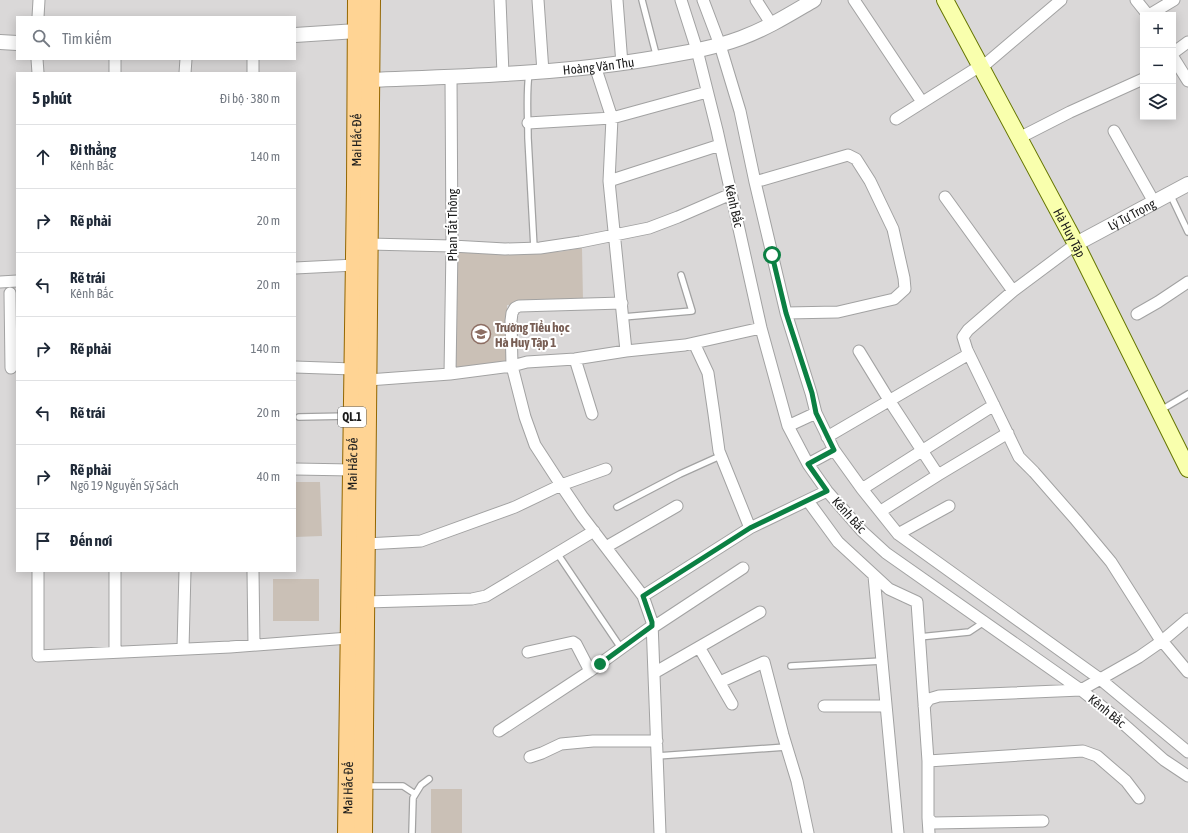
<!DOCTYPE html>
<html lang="vi">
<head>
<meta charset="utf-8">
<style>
  :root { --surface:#fff; --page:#f6f6f7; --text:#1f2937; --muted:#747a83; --line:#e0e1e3 }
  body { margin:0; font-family:"Asap Condensed",sans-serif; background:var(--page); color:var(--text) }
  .controls { position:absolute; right:12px; top:12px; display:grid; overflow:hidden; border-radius:0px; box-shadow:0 2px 10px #0003 }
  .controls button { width:36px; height:36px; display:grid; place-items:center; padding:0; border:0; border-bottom:1px solid var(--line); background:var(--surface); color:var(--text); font:20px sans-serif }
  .stop { position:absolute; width:12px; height:12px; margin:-9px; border:3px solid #0b8043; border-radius:50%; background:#fff }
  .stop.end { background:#0b8043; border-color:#fff; box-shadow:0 1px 4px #0008 }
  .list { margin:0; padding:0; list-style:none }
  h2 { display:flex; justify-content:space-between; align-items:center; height:52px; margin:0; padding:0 16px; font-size:17px }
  h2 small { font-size:13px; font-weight:400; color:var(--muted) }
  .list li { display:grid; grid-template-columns:26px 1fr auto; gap:12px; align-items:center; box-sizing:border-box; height:64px; padding:0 16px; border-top:1px solid var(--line) }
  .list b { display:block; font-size:15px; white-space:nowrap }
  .list p { margin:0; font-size:13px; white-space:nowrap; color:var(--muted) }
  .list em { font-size:13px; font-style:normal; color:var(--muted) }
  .icon { flex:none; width:22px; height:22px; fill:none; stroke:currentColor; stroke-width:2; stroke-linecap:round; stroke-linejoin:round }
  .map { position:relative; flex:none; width:1188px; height:833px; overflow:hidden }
  .search { position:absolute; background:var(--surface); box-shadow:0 2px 10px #0003; left:16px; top:16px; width:280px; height:44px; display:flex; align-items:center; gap:10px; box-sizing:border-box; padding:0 14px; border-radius:0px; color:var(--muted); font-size:15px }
  .panel { position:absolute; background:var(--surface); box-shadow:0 2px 10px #0003; left:16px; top:72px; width:280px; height:500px; border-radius:0px }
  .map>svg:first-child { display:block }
  .residential { fill:#dad8d8; fill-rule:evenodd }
  .building { fill:#cac0b6 }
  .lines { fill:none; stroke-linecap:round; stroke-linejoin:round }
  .service-casing { stroke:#a2a2a2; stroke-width:8 }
  .minor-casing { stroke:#a2a2a2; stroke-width:13 }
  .tertiary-casing { stroke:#a2a2a2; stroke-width:16 }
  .secondary-casing { stroke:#657500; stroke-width:18 }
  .primary-casing { stroke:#936600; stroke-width:20 }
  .service { stroke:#fff; stroke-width:5.5 }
  .minor { stroke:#fff; stroke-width:11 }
  .tertiary { stroke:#fff; stroke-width:14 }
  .secondary { stroke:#f9ffad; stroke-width:16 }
  .primary { stroke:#ffd494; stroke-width:18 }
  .route { stroke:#0b8043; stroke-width:5 }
  .labels { text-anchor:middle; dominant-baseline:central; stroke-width:4; stroke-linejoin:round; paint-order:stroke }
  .shield { fill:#fff; stroke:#5f5f5f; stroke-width:1 }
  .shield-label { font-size:12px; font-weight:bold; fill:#1b1b1b }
  .street-label { font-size:13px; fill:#1b1b1b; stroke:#fff }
  .education-label { font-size:13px; font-weight:bold; fill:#785e54; stroke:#fff; text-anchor:start }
</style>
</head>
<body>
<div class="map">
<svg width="1188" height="833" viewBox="0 0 1188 833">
  <rect width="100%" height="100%" fill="#eeeae0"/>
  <path class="residential" d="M0,0H1188V833H0ZM1143,15H1173V117H1143ZM17,17H295V59H17ZM17,73H295V571H17Z"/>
  <path class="building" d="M582,248L583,301L507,305V363L454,369L456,252H558Z
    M295,482H320L322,536L295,537Z
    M273,579H319V621H273Z
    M431,789H462V833H431Z"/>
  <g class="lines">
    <g class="service-casing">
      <path id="service" d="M642,0L657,58
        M529,73C526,95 528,116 528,138C530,175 532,212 534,248
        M1170,194L1188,232
        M623,317L692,311L681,275
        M1161,410L1188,394
        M299,417L350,416
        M617,507L680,474L720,456
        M557,553L621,648
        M919,637L969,632L984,622
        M791,666L882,661
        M657,756L786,747
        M366,786H403L415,794
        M412,833L413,798L421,785L429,779"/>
    </g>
    <g class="minor-casing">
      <path id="minor" d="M500,0L503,74
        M538,0L543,72
        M617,0L622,64
        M681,0L697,50L717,130L761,328L788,426L808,464L827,491L862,531L886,553L1081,690L1119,720L1164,760L1188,776
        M703,0L720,45L740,111L755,182L786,313L811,393L816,413L834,450L862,489L898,534L1100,679L1188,752
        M756,0L772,25
        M854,0L922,102
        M1136,0L1148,15
        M1149,15L1174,0
        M38,17L39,0
        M1173,53L1188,42
        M1173,57L1188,81
        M37,59L38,73
        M595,66L612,118L609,181L626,351
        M981,68L1061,0
        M115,73V59
        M185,73L186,59
        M253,73V59
        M896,119L980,66
        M528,123L612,118L707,92
        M1114,131L1154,202
        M1019,138L1070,112L1143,79
        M609,181L720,145
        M755,182L848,155L856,159L870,181L893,229L904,278L905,289L894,299L838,312L786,313
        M945,197L1013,291
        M369,244L452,246L505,249L540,248L580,242L649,228L678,217L731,194
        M1076,244L1013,291L968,330L963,337L967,350L1019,457L1034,472L1076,520L1111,562L1158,636L1188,672
        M295,268L355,265
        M0,282L17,281
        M10,293L11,368
        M622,303L519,306L515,308L512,313L511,321L512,366L525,417L535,445L561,485L582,516L643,596L652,622L660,833
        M1137,314L1158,302L1188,282
        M694,343L708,373L714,414L719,451L750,528
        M859,351L889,400L938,475
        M575,359L592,414
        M295,367L353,369
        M450,374L452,246L451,77
        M368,380L450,374L512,366L527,362L575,359L626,351L685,345L761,328
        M788,426L816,413
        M827,437L969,354
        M808,464L834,450
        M295,469L352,470
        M862,489L994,405
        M808,501L838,542L889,589L917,602L928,761V818L929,833
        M881,511L938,475L1008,433
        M898,534L949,506
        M366,544L421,541L515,507L561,485L606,469
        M606,547L677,506
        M38,571V656L230,647L349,638
        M253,571L254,645
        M874,576L898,833
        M643,596L750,528L827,491
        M366,602L472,599L486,596L594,531
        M699,647L732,704
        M183,648L185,571
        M115,652V571
        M528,652L573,642L576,644L590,671
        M654,673L760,612
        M720,682L764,662L783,735L797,781L808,833
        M824,706H886
        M924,706L929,699L939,696L1081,690L1139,657L1162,641L1188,619
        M499,731L590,671L652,626H655L743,568
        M530,757L542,753L561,744L593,741H657
        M928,761L1083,751L1097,756L1126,781L1139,798
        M928,818L933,823L1043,821"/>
    </g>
    <g class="tertiary-casing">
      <g id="tertiary">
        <path d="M295,35L357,31"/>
        <path d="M0,42L17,43"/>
        <path id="s1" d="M371,80C466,76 562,74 655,58C684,53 714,48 741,38C768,28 790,14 814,0"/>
        <path id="s2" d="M1076,244L1188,184"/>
      </g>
    </g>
    <g class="secondary-casing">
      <g id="secondary">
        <path id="s3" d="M945,0L1076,244L1188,469"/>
      </g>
    </g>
    <g class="primary-casing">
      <g id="primary">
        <path id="s4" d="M347,833L356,185L357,0"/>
        <path d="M363,833L371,0"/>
      </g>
    </g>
    <use href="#service" class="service"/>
    <use href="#minor" class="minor"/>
    <use href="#tertiary" class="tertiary"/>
    <use href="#secondary" class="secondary"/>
    <use href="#primary" class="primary"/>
  </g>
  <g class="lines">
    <path class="route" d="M600,664L652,626V622L643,596L750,528L827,491L808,464L834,450L816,413L812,393L786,313L772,255"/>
  </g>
  <defs>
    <g id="school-ring" transform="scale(1)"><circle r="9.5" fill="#fff" stroke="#8d6e63" stroke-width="1.5"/><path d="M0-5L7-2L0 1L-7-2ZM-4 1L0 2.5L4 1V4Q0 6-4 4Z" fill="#8d6e63"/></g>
  </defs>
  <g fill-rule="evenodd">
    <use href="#school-ring" x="481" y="334"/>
  </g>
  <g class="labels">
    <rect class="shield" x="338" y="407" width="28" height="20" rx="3"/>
    <g class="shield-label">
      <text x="352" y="417">QL.1</text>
    </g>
    <g class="street-label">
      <text stroke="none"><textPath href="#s1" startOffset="228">Hoàng Văn Thụ</textPath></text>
      <text stroke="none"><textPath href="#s4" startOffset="693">Mai Hắc Đế</textPath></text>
      <text transform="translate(734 206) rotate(77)">Kênh Bắc</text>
      <text stroke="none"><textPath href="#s2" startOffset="63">Lý Tự Trọng</textPath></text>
      <text transform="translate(452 225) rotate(-90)">Phan Tất Thông</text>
      <text stroke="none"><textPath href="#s3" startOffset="264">Hà Huy Tập</textPath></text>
      <text stroke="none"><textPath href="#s4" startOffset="369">Mai Hắc Đế</textPath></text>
      <text transform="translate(849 515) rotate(48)">Kênh Bắc</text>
      <text transform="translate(1107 711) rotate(39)">Kênh Bắc</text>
      <text stroke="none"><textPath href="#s4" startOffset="45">Mai Hắc Đế</textPath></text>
    </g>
    <g class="education-label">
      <text x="495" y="327">Trường Tiểu học<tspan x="495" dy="15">Hà Huy Tập 1</tspan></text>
    </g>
  </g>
</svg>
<div class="controls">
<button>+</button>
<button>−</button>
<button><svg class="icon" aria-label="layers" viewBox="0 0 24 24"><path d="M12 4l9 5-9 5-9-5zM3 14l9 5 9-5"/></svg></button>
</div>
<div class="stop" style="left:772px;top:255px"></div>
<div class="stop end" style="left:600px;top:664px"></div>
<div class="search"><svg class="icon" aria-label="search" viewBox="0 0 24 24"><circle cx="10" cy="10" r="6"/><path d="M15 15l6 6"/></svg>Tìm kiếm</div>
<section class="panel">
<h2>5 phút<small>Đi bộ · 380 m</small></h2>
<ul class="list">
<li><svg class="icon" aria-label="ahead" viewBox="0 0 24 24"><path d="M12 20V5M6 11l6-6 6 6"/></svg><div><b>Đi thẳng</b><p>Kênh Bắc</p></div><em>140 m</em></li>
<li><svg class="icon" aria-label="right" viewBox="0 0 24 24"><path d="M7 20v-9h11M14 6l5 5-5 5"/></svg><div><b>Rẽ phải</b></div><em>20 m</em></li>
<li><svg class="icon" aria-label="left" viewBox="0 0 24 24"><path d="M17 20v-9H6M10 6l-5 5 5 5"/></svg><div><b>Rẽ trái</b><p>Kênh Bắc</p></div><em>20 m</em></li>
<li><svg class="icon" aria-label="right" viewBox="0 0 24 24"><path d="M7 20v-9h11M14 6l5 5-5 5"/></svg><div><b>Rẽ phải</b></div><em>140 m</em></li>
<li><svg class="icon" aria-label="left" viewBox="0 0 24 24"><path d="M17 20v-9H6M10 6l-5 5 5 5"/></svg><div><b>Rẽ trái</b></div><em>20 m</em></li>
<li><svg class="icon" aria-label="right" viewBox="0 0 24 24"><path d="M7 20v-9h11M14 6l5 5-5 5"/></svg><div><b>Rẽ phải</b><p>Ngõ 19 Nguyễn Sỹ Sách</p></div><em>40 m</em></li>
<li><svg class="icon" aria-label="arrive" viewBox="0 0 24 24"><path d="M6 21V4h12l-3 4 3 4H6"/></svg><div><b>Đến nơi</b></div></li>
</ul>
</section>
</div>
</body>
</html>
